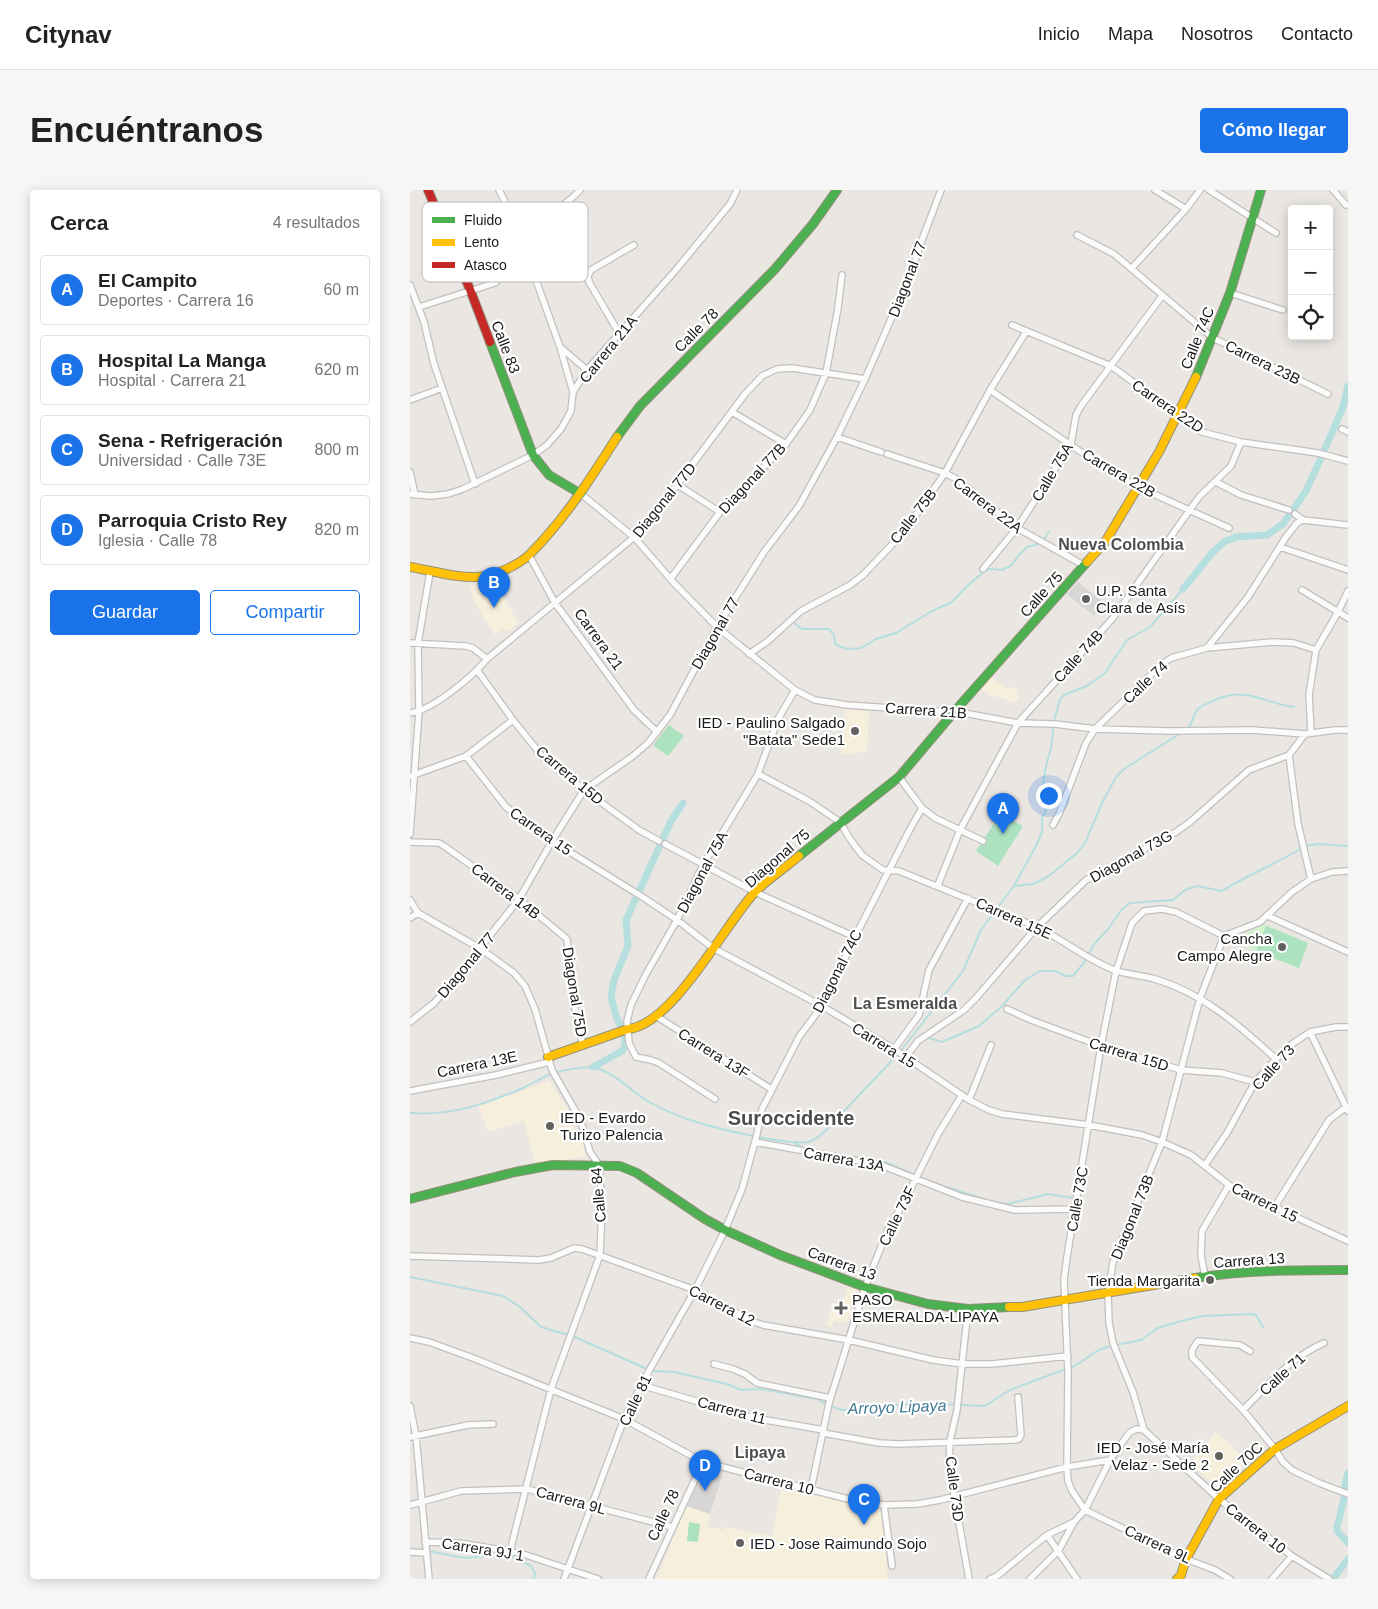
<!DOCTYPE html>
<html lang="es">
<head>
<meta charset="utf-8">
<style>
  :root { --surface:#fff; --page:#f6f6f6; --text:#222; --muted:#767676; --line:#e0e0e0; --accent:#1a73e8 }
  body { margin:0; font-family:Helvetica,sans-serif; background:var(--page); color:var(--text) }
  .controls { position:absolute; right:15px; top:15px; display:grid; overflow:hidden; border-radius:5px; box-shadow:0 2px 12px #0003 }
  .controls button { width:45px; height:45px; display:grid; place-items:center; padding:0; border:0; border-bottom:1px solid var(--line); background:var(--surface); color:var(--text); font:25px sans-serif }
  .you { position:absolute; left:638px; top:605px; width:18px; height:18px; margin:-12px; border:4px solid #fff; border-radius:50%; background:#1a73e8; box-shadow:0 0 0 8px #1a73e833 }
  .badge { display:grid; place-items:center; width:32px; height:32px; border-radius:50%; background:var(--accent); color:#fff; font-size:16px; font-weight:700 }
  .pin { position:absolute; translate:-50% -41px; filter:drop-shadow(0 1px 2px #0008) }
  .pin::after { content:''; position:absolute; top:26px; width:18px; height:15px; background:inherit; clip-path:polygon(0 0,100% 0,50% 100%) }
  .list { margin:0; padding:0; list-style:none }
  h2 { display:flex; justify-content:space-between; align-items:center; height:65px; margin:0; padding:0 20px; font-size:21px }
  h2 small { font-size:16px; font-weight:400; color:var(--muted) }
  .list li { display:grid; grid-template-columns:32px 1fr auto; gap:15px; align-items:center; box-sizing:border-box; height:70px; margin:0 10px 10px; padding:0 10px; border:1px solid var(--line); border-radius:5px }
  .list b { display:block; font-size:19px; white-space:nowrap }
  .list p { margin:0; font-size:16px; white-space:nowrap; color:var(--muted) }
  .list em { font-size:16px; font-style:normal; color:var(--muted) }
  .actions { display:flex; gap:10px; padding:15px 20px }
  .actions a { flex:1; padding:11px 0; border:1px solid var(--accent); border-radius:5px; text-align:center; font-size:18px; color:var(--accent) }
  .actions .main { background:var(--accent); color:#fff }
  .icon { flex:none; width:28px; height:28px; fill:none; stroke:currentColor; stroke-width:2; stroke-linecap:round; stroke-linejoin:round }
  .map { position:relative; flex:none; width:938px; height:1389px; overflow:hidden; border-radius:5px }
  header { display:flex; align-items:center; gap:30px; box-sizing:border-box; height:70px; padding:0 25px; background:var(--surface); border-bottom:1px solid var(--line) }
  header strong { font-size:24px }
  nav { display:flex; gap:28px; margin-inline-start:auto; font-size:18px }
  .intro { display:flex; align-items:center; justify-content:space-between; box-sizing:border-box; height:120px; padding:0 30px }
  h1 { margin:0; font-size:35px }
  .button { padding:12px 22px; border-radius:5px; background:var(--accent); color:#fff; font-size:18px; font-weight:700 }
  main { display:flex; gap:30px; padding:0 30px }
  aside { flex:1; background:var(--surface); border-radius:5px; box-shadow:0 2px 12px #0003 }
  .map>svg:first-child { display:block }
  .education { fill:#f6efdb }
  .religious { fill:#d7d6d4 }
  .park { fill:#d3f1cb }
  .pitch { fill:#ade2c0 }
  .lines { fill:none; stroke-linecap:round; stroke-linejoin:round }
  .stream { stroke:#b5dede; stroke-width:2 }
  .canal { stroke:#b5dede; stroke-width:7 }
  .street-casing { stroke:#c2c0be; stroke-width:8 }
  .fast-casing { stroke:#94907b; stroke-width:10 }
  .slow-casing { stroke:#94907b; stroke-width:10 }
  .jam-casing { stroke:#94907b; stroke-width:10 }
  .street { stroke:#fcfbfb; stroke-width:5.5 }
  .fast { stroke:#4caf50; stroke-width:8 }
  .slow { stroke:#ffc107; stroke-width:8 }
  .jam { stroke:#c62828; stroke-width:8 }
  .poi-dot { fill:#636160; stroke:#fff; stroke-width:2 }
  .labels { text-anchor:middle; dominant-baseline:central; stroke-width:4.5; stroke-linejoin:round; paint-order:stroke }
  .street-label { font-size:15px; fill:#1a1a1a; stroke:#fff }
  .poi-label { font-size:15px; fill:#1a1a1a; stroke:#fff; text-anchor:start }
  .neighbourhood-label { font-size:16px; font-weight:bold; fill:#4d4d4d; stroke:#fff }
  .water-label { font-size:16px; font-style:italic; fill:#3f7a93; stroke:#fff }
  .district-label { font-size:20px; font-weight:bold; fill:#4d4d4d; stroke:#fff }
  .key { fill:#fff; stroke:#bababa; stroke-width:1 }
  .key-label { font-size:14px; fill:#1a1a1a }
</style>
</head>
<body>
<header>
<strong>Citynav</strong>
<nav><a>Inicio</a><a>Mapa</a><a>Nosotros</a><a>Contacto</a></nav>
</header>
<div class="intro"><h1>Encuéntranos</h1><a class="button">Cómo llegar</a></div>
<main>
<aside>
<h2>Cerca<small>4 resultados</small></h2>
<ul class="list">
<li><span class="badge">A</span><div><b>El Campito</b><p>Deportes · Carrera 16</p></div><em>60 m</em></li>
<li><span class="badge">B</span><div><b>Hospital La Manga</b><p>Hospital · Carrera 21</p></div><em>620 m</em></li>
<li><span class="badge">C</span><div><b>Sena - Refrigeración</b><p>Universidad · Calle 73E</p></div><em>800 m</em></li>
<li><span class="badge">D</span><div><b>Parroquia Cristo Rey</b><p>Iglesia · Calle 78</p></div><em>820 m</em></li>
</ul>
<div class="actions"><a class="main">Guardar</a><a>Compartir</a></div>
</aside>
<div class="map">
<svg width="938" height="1389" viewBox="0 0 938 1389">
  <rect width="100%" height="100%" fill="#eae6e2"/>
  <path class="education" d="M88,388L97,414L109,433L97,442L93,439L85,445L64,412L60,397Z
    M579,486L599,500L602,497L608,500L606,504L609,506L605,513L587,506L585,508L569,498Z
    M435,519L459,521L457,561L430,565Z
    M139,891L160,922L166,946L172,947L176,967L125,973L114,931L78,942L68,916Z
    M438,1097L447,1100L440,1121L442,1122L441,1127H439L437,1131L434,1133L424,1131L422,1137L416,1135L423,1112L432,1115Z
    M806,1242L838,1271L811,1300L779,1274Z
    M371,1300L470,1316L478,1389H246L277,1316L300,1324L298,1337L313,1340L314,1337L362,1346Z"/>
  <path class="religious" d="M668,392L694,413L684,426L657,404Z
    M293,1281L312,1286L300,1324L277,1316Z"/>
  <path class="park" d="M855,734L899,753L889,778L851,764L822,749Z"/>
  <path class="pitch" d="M259,535L274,546L258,566L243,555Z
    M590,624L613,636L588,676L566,661Z
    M856,736L898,753L889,778L846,761Z
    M279,1332L290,1334L288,1352L277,1351Z"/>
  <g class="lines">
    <path class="stream" d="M384,433L392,439H419L424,445L425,454L431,457L438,459L451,458L466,449L486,443L522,421L542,412L557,396L576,380L581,379L592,380L602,375L608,366L617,357L631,353L639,342
      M777,539C784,533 782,525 788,519C792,515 800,513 805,510C838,496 853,513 884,517
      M896,656L908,654L938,656
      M604,696L623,694L639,686L667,663L675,653L692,613L706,587L714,579L771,543
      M587,718L604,696L626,656L632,642V628L636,620L633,595L635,580L641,558L644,531L650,509L654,505L677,496L695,483L717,450L740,437L773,399
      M516,847L532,852L569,836L591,817L615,790L630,781H645L656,786H663L673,774L685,753L698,739L712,719L720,713L763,710L775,700L787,696L812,701C837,685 866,674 892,658
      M0,923C41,926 76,914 113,898C122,894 131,888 140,884C150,881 175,875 185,878C206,883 220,901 239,912C275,932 313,940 353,948C368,950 383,954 398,952C407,950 413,943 419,937L489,863L553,781L571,740L584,722
      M385,953L393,958
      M457,970L475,972L507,986
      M518,991L577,1010
      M589,1013L598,1014L638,1004L663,1008
      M0,1087L93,1106L110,1117L131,1137L165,1147L237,1179
      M706,1155L731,1150L748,1138L771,1131L793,1126L842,1124L846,1125L853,1137
      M660,1178C678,1170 682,1160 701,1156
      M241,1181L264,1182L317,1194L331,1200L351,1199L407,1209L416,1214
      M420,1216L432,1220L465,1218L506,1213L575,1216L600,1200L656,1179
      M0,1359L14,1360
      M18,1361L55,1368L86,1365L102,1367L121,1376L125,1383L124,1389"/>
    <path class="canal" d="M773,399L802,363L814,352L826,347L857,345L873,334L896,301L911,268L933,217L938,196
      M183,877L212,861L215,856V845L206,826L201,807L204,790L218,756L216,730L261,631L273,613
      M938,1283L935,1295L934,1309L927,1337V1341L938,1353
      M923,1389L938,1369"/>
    <g class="street-casing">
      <path id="street" d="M89,0L112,45
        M745,0L776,19
        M799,0L866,43
        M923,0L936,15
        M667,45L704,64L803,148L918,204
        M722,78L776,19L790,0
        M127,93L150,157L163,202
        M0,95L14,132L24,174L65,294
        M820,103L873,120
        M9,117L85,93L99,80L114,62L112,45L161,9L170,0
        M602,135L701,176L792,242L831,252L908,263L938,271
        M209,143L179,92L178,86L181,80L224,55
        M150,157L177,180
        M580,200L693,277L728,297L819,338
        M0,210L32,198
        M322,222L376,254
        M932,239L938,242
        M427,247L471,262
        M477,264L535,283L548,290L607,338L675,376
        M0,282L5,305
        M806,292L831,305L879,320
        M268,295L310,322
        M0,304L21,306L38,304L53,299L123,265L137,255L151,239L161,221L163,202L177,180L265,81L320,14L327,0
        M171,304L225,348L263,392L307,437L385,500L405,510L437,515L554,523L608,533L645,534L685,539L759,541L842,540L895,544L925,540H938
        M885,324L893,330L938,335
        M870,357L938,380
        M119,365L145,413L224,520L247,542
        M573,379L607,338L661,254L666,225L671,216L752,106
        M261,388L310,322L376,254L400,220L416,183L428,118L432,85
        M892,400L938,428
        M0,453L56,456L63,458L77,469
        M797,458L863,452L884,453L906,460
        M339,464L358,451L391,421L440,395L453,385L494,342L535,283L580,200L616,142
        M67,480L103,530L132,566L174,600L229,640L249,651
        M0,523C23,520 62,487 77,469L234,339L335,204L352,186L367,179L382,178L455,189
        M901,543L899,505L906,460L928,422L938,401
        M879,565L888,634L901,689
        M56,566L96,617L142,651L231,706L267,730L303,758L412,816L484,859L559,910L579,920L592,924L679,935L732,945L752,952L781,965L823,998L938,1051
        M348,584L399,611L430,632L440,649L452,665L473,680L489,681L627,737C654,750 676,769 704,780C717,785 732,785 745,789C793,803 830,836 866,869
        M1,586L56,566L103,530
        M489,587L512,618L525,628L573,651
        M643,635L649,624L676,553L685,539L752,474L761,468L797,458L838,407L876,347L887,333L893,330
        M0,644L9,521L8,453L20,382
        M0,652L29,653L34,656L109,709L157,749L164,814L173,856
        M255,654L345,702L445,747
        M528,695L550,640L608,533L703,428L789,307L821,276L831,252
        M0,710L8,723L71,759L104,783L115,796L125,819L142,880L170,929L180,962L189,975L192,1018L190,1065L141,1199L100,1361
        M858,726L938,762
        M0,728L8,723
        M814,746L766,722L752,719L734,721L722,733L706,781L691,856L657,1067L654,1090L658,1182L657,1277L658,1291L662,1301L675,1320L776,1369L805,1380L820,1389
        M814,746L850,732L882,702L901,689L922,682L938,681
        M597,819L621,830L691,856L771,880L812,883L845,892
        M246,826L361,899
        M0,832L24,813L42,793L109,709L142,651L174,600L223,566L238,553L260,525L307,437L354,362L389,316L427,247L455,189L502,81L509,58L531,0
        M900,842L938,921
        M484,859L509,825L519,780L558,708
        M495,868L508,851L554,820L566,808L627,737L676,690L766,642L780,632L839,580L879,565L895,544
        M0,901L86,885L139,872
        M305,909L249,873L241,870L226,867L219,853L217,831L221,815L235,786L267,730L293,675L348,584L368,529L385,500
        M559,910L581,855
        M345,952L471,975L552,1007L605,1020L665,1019
        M795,975L817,943L845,892L866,869L882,854L900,842L926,837H938
        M864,1018L919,930L936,917
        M0,1066L129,1070L141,1068L164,1058L172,1059L285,1100L341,1131L353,1135L439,1150L523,1170L553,1174H582L658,1166
        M795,1087L791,1065L792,1041L819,995
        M558,1119L547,1220L540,1251L539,1276L559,1389
        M0,1148L19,1152L63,1168L214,1229L293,1272L438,1309L474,1315L507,1314L530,1310L657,1277L700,1270
        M840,1161L830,1155L788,1151L782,1160V1167L833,1220L865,1259L873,1272L882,1280L909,1293L938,1304
        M304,1174L323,1179L335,1184L347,1193L420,1208
        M231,1195L344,1228L414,1240
        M0,1216L6,1246L19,1389
        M833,1220C858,1195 881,1167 914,1153
        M734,1240L723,1202L703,1153L699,1133L698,1103L703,1072L752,952L790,808L814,746
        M734,1240L809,1309L882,1366L919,1389
        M413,1243L469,1253L489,1254L604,1250L609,1249L611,1245L608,1207
        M0,1247L58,1235L83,1234
        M401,1299L419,1213L455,1097L479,1037L492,1016L528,944L552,905
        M0,1315L51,1301L117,1299L262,1337
        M474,1315L482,1376
        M637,1345L667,1389
        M15,1352L49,1353L110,1363L188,1389
        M0,1362L16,1363
        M154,1389L214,1229L240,1179L285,1100L315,1040L332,999L347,944L352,919L389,847L412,816L445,747L499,641L512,618
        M239,1389L293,1272
        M580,1389L587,1386L637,1345L664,1332
        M620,1389L649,1360L664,1332L675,1320L700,1270L719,1243L726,1239L734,1240
        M862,1389L882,1366"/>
    </g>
    <g class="fast-casing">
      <path id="fast" d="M80,152L123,265L139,285L171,304
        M786,187L820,103L851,0
        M207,247L230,216L365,79L403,34L427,0
        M389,666L489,587L544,522L677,372
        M0,1009L105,982L143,975L210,976L227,983L295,1029L315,1040L370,1065L455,1097L518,1114L558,1119L599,1117
        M785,1088C836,1080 887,1080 938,1080"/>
    </g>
    <g class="slow-casing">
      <path id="slow" d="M677,372L695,352L749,262L786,187
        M0,377C24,381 52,390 76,386C90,383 110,374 120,364C155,329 181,288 207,247
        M138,867L218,839C263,835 315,734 345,702C358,689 375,678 389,666
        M599,1117H612L785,1088
        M767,1389L771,1385L776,1369L809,1309L865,1259L938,1216"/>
    </g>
    <g class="jam-casing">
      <path id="jam" d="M18,0L61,102L80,152"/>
    </g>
    <use href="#street" class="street"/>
    <use href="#fast" class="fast"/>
    <use href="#slow" class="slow"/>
    <use href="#jam" class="jam"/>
  </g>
  <g class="poi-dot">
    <circle cx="676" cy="409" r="5"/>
    <circle cx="445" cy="541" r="5"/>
    <circle cx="872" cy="757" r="5"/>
    <circle cx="140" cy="936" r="5"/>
    <circle cx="800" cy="1090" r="5"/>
    <path d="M428.5 1110.5h5v5h5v5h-5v5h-5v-5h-5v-5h5z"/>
    <circle cx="809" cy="1266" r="5"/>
    <circle cx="330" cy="1353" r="5"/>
  </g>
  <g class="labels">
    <g class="street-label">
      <text transform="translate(497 89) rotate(-69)">Diagonal 77</text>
      <text transform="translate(286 140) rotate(-45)">Calle 78</text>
      <text transform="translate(787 148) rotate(-68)">Calle 74C</text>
      <text transform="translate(96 157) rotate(69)">Calle 83</text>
      <text transform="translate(198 159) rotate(-51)">Carrera 21A</text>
      <text transform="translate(853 172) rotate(26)">Carrera 23B</text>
      <text transform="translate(758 216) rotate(34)">Carrera 22D</text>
      <text transform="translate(642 282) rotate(-59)">Calle 75A</text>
      <text transform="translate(709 283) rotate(30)">Carrera 22B</text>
      <text transform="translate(342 288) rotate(-47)">Diagonal 77B</text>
      <text transform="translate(254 310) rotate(-51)">Diagonal 77D</text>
      <text transform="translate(578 315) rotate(37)">Carrera 22A</text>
      <text transform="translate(503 326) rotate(-52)">Calle 75B</text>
      <text transform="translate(631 404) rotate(-48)">Calle 75</text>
      <text transform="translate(305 443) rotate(-60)">Diagonal 77</text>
      <text transform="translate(189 449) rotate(54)">Carrera 21</text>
      <text transform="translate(668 466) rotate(-48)">Calle 74B</text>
      <text transform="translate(735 492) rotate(-43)">Calle 74</text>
      <text transform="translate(516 520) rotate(4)">Carrera 21B</text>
      <text transform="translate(160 585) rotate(40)">Carrera 15D</text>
      <text transform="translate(131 641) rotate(35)">Carrera 15</text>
      <text transform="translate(721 666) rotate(-29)">Diagonal 73G</text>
      <text transform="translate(367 668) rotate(-41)">Diagonal 75</text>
      <text transform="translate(292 682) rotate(-62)">Diagonal 75A</text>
      <text transform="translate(96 701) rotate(37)">Carrera 14B</text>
      <text transform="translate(604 728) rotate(24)">Carrera 15E</text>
      <text transform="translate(56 775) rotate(-50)">Diagonal 77</text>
      <text transform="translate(427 781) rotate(-63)">Diagonal 74C</text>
      <text transform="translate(165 802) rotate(81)">Diagonal 75D</text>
      <text transform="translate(474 855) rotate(32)">Carrera 15</text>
      <text transform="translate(304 863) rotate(32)">Carrera 13F</text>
      <text transform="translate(719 864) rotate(17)">Carrera 15D</text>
      <text transform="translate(67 874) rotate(-12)">Carrera 13E</text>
      <text transform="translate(863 877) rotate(-48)">Calle 73</text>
      <text transform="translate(434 969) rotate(10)">Carrera 13A</text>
      <text transform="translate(188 1005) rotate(-95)">Calle 84</text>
      <text transform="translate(667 1009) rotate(-80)">Calle 73C</text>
      <text transform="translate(855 1012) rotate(26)">Carrera 15</text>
      <text transform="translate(487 1026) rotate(-64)">Calle 73F</text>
      <text transform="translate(722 1027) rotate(-68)">Diagonal 73B</text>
      <text transform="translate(839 1070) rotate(-4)">Carrera 13</text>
      <text transform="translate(432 1073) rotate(20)">Carrera 13</text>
      <text transform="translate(312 1115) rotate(27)">Carrera 12</text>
      <text transform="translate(872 1184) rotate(-42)">Calle 71</text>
      <text transform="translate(225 1210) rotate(-64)">Calle 81</text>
      <text transform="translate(322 1220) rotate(15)">Carrera 11</text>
      <text transform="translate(826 1277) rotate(-43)">Calle 70C</text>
      <text transform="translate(369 1291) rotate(14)">Carrera 10</text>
      <text transform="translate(545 1299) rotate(83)">Calle 73D</text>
      <text transform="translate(161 1310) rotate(15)">Carrera 9L</text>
      <text transform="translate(253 1325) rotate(-65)">Calle 78</text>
      <text transform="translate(846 1338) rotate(38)">Carrera 10</text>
      <text transform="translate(748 1354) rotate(25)">Carrera 9L</text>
      <text transform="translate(73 1359) rotate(9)">Carrera 9J 1</text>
    </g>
    <g class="poi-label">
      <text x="686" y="400">U.P. Santa<tspan x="686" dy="17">Clara de Asís</tspan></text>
      <text x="435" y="532" text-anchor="end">IED - Paulino Salgado<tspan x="435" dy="17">"Batata'' Sede1</tspan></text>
      <text x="862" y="748" text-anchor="end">Cancha<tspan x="862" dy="17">Campo Alegre</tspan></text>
      <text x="150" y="927">IED - Evardo<tspan x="150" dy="17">Turizo Palencia</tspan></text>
      <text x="790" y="1090" text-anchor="end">Tienda Margarita</text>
      <text x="442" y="1109">PASO<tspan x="442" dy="17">ESMERALDA-LIPAYA</tspan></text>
      <text x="799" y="1257" text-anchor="end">IED - José María<tspan x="799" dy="17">Velaz - Sede 2</tspan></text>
      <text x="340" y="1353">IED - Jose Raimundo Sojo</text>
    </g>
    <g class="neighbourhood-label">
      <text x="711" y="354">Nueva Colombia</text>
      <text x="495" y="813">La Esmeralda</text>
      <text x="350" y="1262">Lipaya</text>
    </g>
    <g class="water-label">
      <text transform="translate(487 1217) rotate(-2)">Arroyo Lipaya</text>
    </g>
    <g class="district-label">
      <text x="381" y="928">Suroccidente</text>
    </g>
  </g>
  <rect x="12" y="12" width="166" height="80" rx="8" class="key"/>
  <rect x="22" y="27" width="23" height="6" fill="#4caf50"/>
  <rect x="22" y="49" width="23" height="7" fill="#ffc107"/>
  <rect x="22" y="72" width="23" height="6" fill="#c62828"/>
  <g class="key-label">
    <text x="54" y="35">Fluido</text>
    <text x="54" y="57">Lento</text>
    <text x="54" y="80">Atasco</text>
  </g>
</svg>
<div class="controls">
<button>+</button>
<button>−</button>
<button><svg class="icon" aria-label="locate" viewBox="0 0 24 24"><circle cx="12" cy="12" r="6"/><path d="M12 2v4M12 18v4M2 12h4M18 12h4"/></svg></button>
</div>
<div class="you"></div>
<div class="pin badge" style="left:593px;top:644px">A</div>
<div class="pin badge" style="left:84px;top:418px">B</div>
<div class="pin badge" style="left:454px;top:1335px">C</div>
<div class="pin badge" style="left:295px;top:1301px">D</div>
</div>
</main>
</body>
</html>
